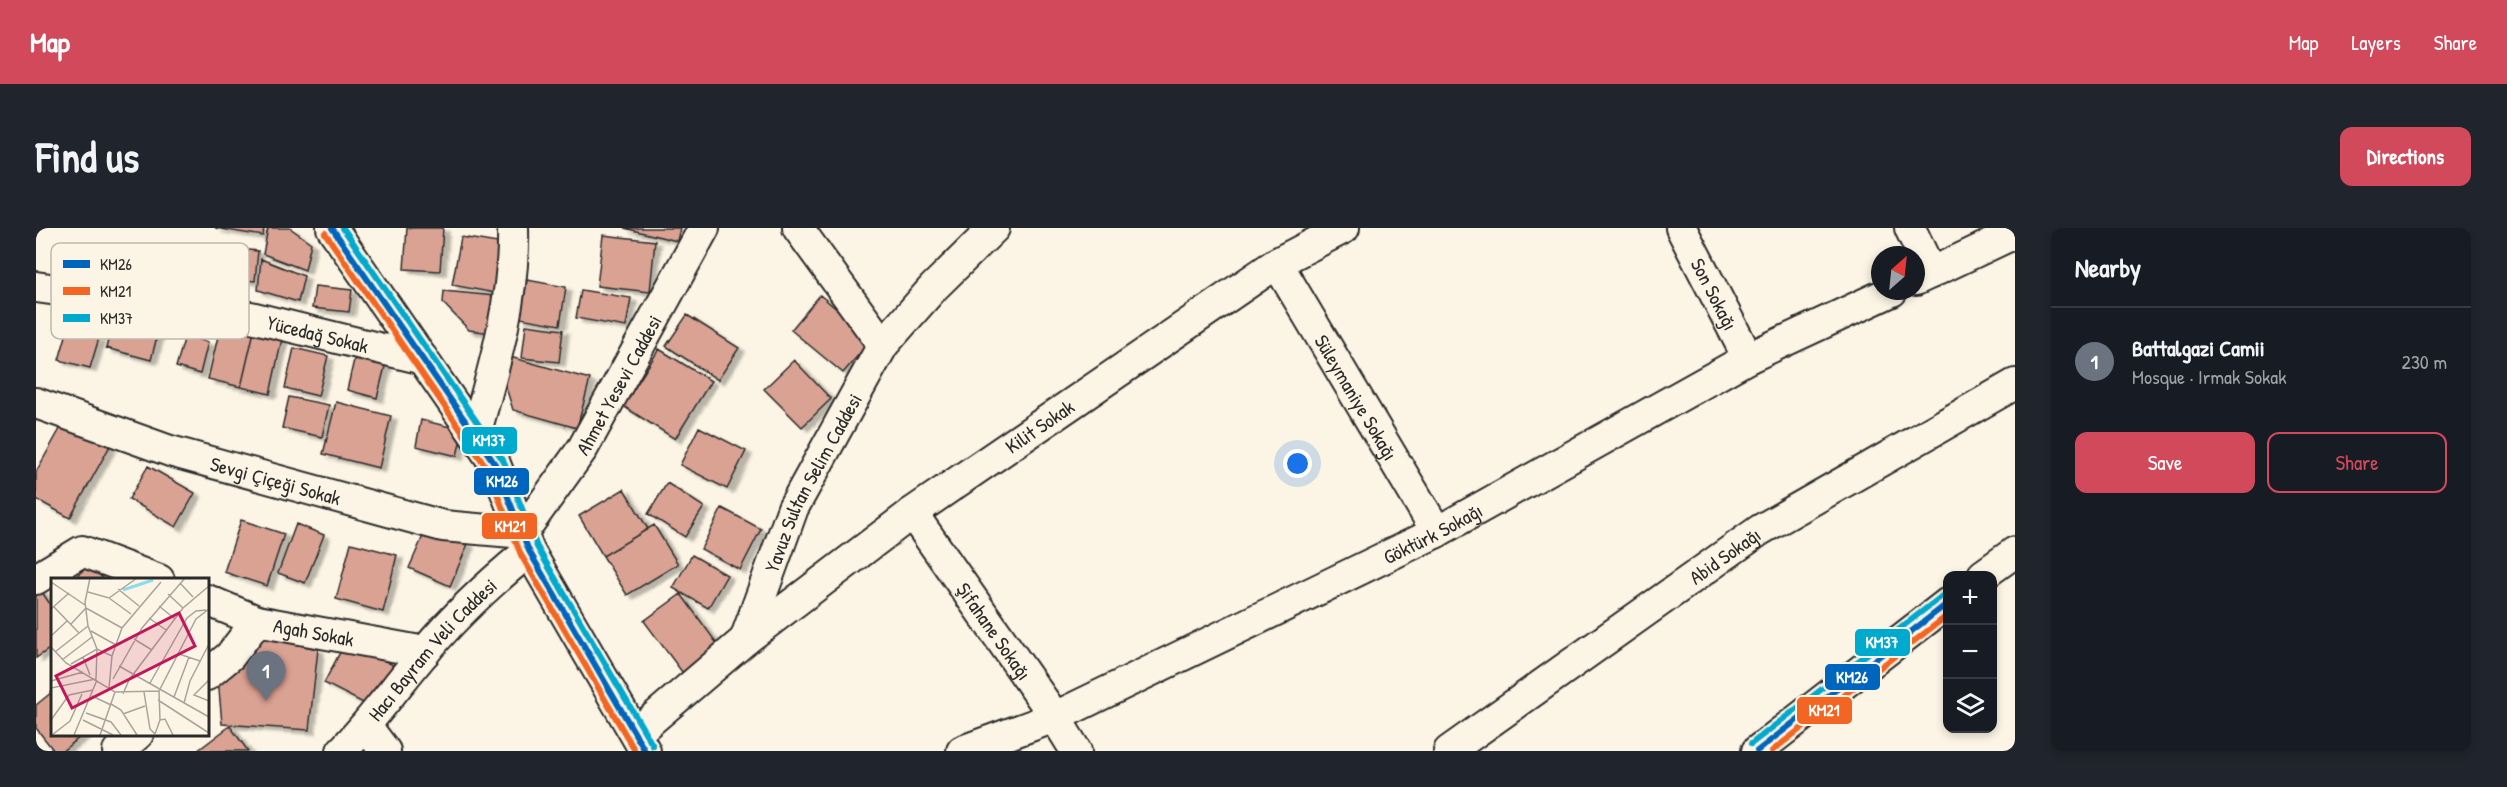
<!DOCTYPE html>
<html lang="en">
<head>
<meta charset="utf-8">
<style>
  :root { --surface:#171b24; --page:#20242c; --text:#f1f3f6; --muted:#9ea1a6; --line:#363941; --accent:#d1495b }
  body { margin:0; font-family:"Patrick Hand",sans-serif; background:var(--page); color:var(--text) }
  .controls { position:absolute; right:18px; bottom:18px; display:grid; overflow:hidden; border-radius:12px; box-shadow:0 3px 9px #0003 }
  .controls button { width:54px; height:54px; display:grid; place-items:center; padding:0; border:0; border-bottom:2px solid var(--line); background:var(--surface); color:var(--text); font:30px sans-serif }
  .compass { position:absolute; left:1835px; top:18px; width:54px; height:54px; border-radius:50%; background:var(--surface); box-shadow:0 3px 9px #0003; rotate:27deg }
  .you { position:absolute; left:1262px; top:236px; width:21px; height:21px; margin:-15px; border:4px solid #fff; border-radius:50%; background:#1a73e8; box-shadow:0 0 0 9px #1a73e833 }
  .badge { display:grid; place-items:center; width:39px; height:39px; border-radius:50%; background:var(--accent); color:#fff; font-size:20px; font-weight:700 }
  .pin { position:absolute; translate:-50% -50px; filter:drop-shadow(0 2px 3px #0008) }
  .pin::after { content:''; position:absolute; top:32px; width:21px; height:18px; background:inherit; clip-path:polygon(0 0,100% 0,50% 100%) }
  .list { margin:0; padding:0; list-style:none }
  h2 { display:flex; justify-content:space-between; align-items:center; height:78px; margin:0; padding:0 24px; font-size:26px }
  h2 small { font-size:20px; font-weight:400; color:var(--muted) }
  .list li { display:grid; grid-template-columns:39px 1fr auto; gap:18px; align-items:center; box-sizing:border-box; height:108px; padding:0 24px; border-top:2px solid var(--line) }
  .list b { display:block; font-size:22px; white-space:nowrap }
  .list p { margin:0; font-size:20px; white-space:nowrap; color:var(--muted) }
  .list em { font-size:20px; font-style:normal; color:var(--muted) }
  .actions { display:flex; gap:12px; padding:18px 24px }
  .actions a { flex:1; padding:14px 0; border:2px solid var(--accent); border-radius:12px; text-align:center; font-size:21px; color:var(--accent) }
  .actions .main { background:var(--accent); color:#fff }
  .icon { flex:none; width:33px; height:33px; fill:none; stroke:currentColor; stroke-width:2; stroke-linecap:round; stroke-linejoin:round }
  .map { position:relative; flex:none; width:1979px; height:523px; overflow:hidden; border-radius:12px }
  header { display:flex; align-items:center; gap:36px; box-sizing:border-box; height:84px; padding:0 30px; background:var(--accent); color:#fff }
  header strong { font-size:28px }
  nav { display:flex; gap:33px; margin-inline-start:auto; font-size:21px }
  .intro { display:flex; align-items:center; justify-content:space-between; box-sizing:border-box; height:144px; padding:0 36px }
  h1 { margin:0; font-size:42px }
  .button { padding:15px 27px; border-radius:12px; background:var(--accent); color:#fff; font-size:21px; font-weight:700 }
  main { display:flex; gap:36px; padding:0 36px }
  aside { flex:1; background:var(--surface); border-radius:12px; box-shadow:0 3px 9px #0003 }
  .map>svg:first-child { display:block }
  .building { fill:#daa293; stroke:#2b2b2b; stroke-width:1.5; filter:url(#shadow) }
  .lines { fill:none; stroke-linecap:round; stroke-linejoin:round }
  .minor-casing { stroke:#2b2b2b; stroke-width:34 }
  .minor { stroke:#fcf5e5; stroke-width:30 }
  .bus-1-casing { stroke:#fcf5e5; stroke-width:10 }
  .bus-2-casing { stroke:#fcf5e5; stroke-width:10 }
  .bus-3-casing { stroke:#fcf5e5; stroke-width:10 }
  .bus-1 { stroke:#0065bd; stroke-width:6 }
  .bus-2 { stroke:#f26522; stroke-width:6 }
  .bus-3 { stroke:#00a9ce; stroke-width:6 }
  .labels { text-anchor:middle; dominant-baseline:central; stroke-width:5; stroke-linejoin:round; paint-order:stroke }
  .street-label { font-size:20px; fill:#2b2b2b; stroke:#fcf5e5 }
  .inset-river { fill:none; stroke:#8ddde8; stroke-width:3 }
  .inset-road { fill:none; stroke:#a8a49b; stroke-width:1.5 }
  .view { fill:#c2185b; fill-opacity:0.15; stroke:#c2185b; stroke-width:3 }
  .inset-edge { fill:none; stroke:#2b2b2b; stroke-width:3 }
  .key { fill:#fcf5e5; stroke:#bdb8ad; stroke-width:1.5 }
  .key-label { font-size:16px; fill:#2b2b2b }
  .line-badge { stroke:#fcf5e5; stroke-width:2 }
  .badge-label { font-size:16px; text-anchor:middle; font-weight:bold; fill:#fff }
</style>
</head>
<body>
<header>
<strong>Map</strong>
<nav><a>Map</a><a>Layers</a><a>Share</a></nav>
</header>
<div class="intro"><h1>Find us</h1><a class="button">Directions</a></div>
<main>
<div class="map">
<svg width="1979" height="523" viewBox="0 0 1979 523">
  <defs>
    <filter id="shadow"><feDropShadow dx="6" dy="4" stdDeviation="1.5" flood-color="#0004"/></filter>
  </defs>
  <rect width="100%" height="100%" fill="#fcf5e5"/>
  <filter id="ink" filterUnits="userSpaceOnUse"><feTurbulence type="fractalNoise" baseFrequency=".0167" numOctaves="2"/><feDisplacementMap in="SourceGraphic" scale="12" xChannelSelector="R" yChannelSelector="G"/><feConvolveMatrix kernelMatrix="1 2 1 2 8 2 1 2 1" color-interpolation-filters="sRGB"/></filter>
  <g filter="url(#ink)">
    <path class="building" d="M179,0H228L227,8Z
      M232,0H254L275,15L269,42L227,26Z
      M371,0H407L404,43L368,41Z
      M588,0H644L641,13Z
      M567,7L619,13L614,64L561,58Z
      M425,9L468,16L459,65L416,57Z
      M193,20L222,23L219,53L190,50Z
      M225,31L268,48L262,74L222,62Z
      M491,52L530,59L524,97L484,90Z
      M279,58L316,62L313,84L276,80Z
      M545,62L595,70L590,99L540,90Z
      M408,63L459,68L455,105L433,102L407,75Z
      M784,67L836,111L807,145L755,102Z
      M79,85L124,97L115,132L70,120Z
      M651,87L703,120L682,152L630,118Z
      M186,91L219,99L205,159L172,151Z
      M490,97L527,102L523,134L486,130Z
      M219,99L247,106L234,166L205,159Z
      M32,101L63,110L54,140L23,132Z
      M149,108L172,114L164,146L140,139Z
      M321,119L352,127L341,170L311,162Z
      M258,120L292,128L282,168L249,160Z
      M623,121L675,153L639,211L587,178Z
      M474,129L554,151L541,200L477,182L467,150Z
      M758,132L795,171L766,199L728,161Z
      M253,169L293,177L286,209L246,200Z
      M300,174L355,188L343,240L287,226Z
      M29,192L75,216L34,290L0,271V244Z
      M385,192L427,202L421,228L380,218Z
      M663,199L710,223L691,261L644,237Z
      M112,238L159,265L140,299L93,271Z
      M631,255L668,279L649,309L612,286Z
      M588,261L612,301L567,328L543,288Z
      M686,280L725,301L704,342L665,321Z
      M205,292L248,306L231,358L188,344Z
      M260,296L288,307L269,355L242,345Z
      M618,297L642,336L591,367L567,328Z
      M391,299L432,316L414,358L373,340Z
      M315,315L361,327L347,384L300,371Z
      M656,327L691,347L672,380L637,360Z
      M54,336L68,352H36Z
      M4,361L16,379V419L0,430V364Z
      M645,366L685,421L649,448L608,393Z
      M226,409L282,421L273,502L186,496L182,450Z
      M310,413L357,437L335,479L288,455Z
      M16,464V506H48L26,523H18L0,500V477Z
      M194,498L212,523H161Z"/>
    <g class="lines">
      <g class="minor-casing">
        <g id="minor">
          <path d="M296,0L459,236L493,323L609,523"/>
          <path d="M762,0L847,117"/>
          <path id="s1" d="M1645,0L1712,130"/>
          <path d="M1874,0L1895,45"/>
          <path id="s2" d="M1241,35L1401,304"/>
          <path d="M1880,52L1979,5"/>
          <path id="s3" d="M0,59L215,89L387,131"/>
          <path id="s4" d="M0,175L134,223L407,298L486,305L547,220L668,0"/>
          <path d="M439,207C458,140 479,69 477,0"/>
          <path id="s5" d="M876,285L1019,489L1040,523"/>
          <path d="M1947,347L1979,324"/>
          <path d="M0,351L46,323L123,352"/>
          <path id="s6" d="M171,372L221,393L389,424"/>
          <path id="s7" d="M709,412L876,285L1241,35L1308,0"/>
          <path d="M171,447L194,428L221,393"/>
          <path d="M330,498L349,523"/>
          <path id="s8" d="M600,505L709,412L757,280L847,117L898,59L958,0"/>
          <path d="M82,523L102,506"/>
          <path id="s9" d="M306,523C336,492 360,458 388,425C419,387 455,354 493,323"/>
          <path id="s10" d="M926,523L1019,489L1401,304L1712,130L1856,63"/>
          <path id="s11" d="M1413,523L1724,302L1979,156"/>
          <path d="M1721,523L1912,375"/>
        </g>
      </g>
      <use href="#minor" class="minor"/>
      <g class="bus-1-casing">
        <path id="bus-1" d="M296,0L459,236L493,323L609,523
          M1721,523L1912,375"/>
      </g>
      <g class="bus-2-casing">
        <path id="bus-2" d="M289,5L451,240L485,327L599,523
          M1736,523L1912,387"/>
      </g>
      <g class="bus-3-casing">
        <path id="bus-3" d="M307,0L467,232L501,319L617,518
          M1715,516L1906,368"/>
      </g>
      <use href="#bus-1" class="bus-1"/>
      <use href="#bus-2" class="bus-2"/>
      <use href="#bus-3" class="bus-3"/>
    </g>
  </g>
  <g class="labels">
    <g class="street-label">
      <text stroke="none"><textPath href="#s1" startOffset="74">Son Sokağı</textPath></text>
      <text stroke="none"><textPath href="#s3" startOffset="286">Yücedağ Sokak</textPath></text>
      <text stroke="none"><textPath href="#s4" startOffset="682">Ahmet Yesevi Caddesi</textPath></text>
      <text stroke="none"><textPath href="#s2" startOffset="156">Süleymaniye Sokağı</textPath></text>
      <text stroke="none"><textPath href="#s7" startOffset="364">Kilit Sokak</textPath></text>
      <text stroke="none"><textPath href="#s4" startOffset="252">Sevgi Çiçeği Sokak</textPath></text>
      <text stroke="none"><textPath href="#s8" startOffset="315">Yavuz Sultan Selim Caddesi</textPath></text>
      <text stroke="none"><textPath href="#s10" startOffset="519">Göktürk Sokağı</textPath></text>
      <text stroke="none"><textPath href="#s11" startOffset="338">Abid Sokağı</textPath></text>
      <text stroke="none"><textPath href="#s6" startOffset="112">Agah Sokak</textPath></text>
      <text stroke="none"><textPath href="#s5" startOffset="144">Şifahane Sokağı</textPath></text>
      <text stroke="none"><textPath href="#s9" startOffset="136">Hacı Bayram Veli Caddesi</textPath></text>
    </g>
  </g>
  <g transform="translate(15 350)">
    <rect width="158" height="158" fill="#fcf5e5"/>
    <path class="inset-river" d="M72,12L102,2"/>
    <path class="inset-road" d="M0,4L34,27M129,5L142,19M67,11L88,28M37,14L58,20L86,0M117,16L132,30M58,20L80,36M108,28L124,41M3,29L28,55M0,31L18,15M98,40L115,52M20,46L35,30L71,50M40,53L65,67M0,58L16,43M83,61L101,72M0,69L15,85L64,114L108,113L145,41L158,31M4,74L37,48M128,76L149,83M32,79L39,97M11,82L41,59M20,86L46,71L61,78M68,88L158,139M62,101L91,50L134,0M158,102L143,117L158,123M0,103L32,94M99,105L136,40L145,33L155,32M0,110L45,101L46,71L37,48L34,24L39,0M58,110L61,78L71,50L110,4M93,114L99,151L104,156M72,116L78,102L132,30L158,8M41,118L60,127M123,119L138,79M107,122L158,155M133,125L139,103L158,66M60,126L70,132L86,157M35,135L60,144L70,157M72,136L94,128M0,142L18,117L42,112M32,142L62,157M109,142L114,141L122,157M104,156L109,142L108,113M1,157L19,143L31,116M23,157L46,102M49,157L64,114"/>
    <path class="view" d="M128,35L144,68L21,130L5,98Z"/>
    <rect width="158" height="158" class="inset-edge"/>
  </g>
  <rect x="15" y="15" width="198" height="96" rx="9" class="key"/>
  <rect x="27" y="32" width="27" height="8" fill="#0065bd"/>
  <rect x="27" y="59" width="27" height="8" fill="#f26522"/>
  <rect x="27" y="86" width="27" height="8" fill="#00a9ce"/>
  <g class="key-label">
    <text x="64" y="42">KM26</text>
    <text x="64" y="69">KM21</text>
    <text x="64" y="96">KM37</text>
  </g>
  <g class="line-badge">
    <rect x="425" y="198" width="57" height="29" rx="6" fill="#00a9ce"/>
    <rect x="437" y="239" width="57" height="29" rx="6" fill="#0065bd"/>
    <rect x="445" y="284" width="57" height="28" rx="6" fill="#f26522"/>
    <rect x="1818" y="400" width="57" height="29" rx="6" fill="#00a9ce"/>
    <rect x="1788" y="435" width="57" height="28" rx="6" fill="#0065bd"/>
    <rect x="1760" y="468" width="57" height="29" rx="6" fill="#f26522"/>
  </g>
  <g class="badge-label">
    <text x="453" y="218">KM37</text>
    <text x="466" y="259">KM26</text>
    <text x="474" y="304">KM21</text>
    <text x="1846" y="420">KM37</text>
    <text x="1816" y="455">KM26</text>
    <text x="1788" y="488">KM21</text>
  </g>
</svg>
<div class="controls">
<button>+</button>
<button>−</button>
<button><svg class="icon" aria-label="layers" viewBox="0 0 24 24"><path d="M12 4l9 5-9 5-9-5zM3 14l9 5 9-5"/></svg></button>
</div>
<svg class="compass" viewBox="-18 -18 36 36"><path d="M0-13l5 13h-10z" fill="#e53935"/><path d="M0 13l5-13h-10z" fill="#9ea1a6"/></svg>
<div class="you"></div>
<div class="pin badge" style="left:230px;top:473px;background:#6b7280">1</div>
</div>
<aside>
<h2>Nearby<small></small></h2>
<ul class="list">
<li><span class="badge" style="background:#6b7280">1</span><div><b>Battalgazi Camii</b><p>Mosque · Irmak Sokak</p></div><em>230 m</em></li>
</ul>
<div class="actions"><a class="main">Save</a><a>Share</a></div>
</aside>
</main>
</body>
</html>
